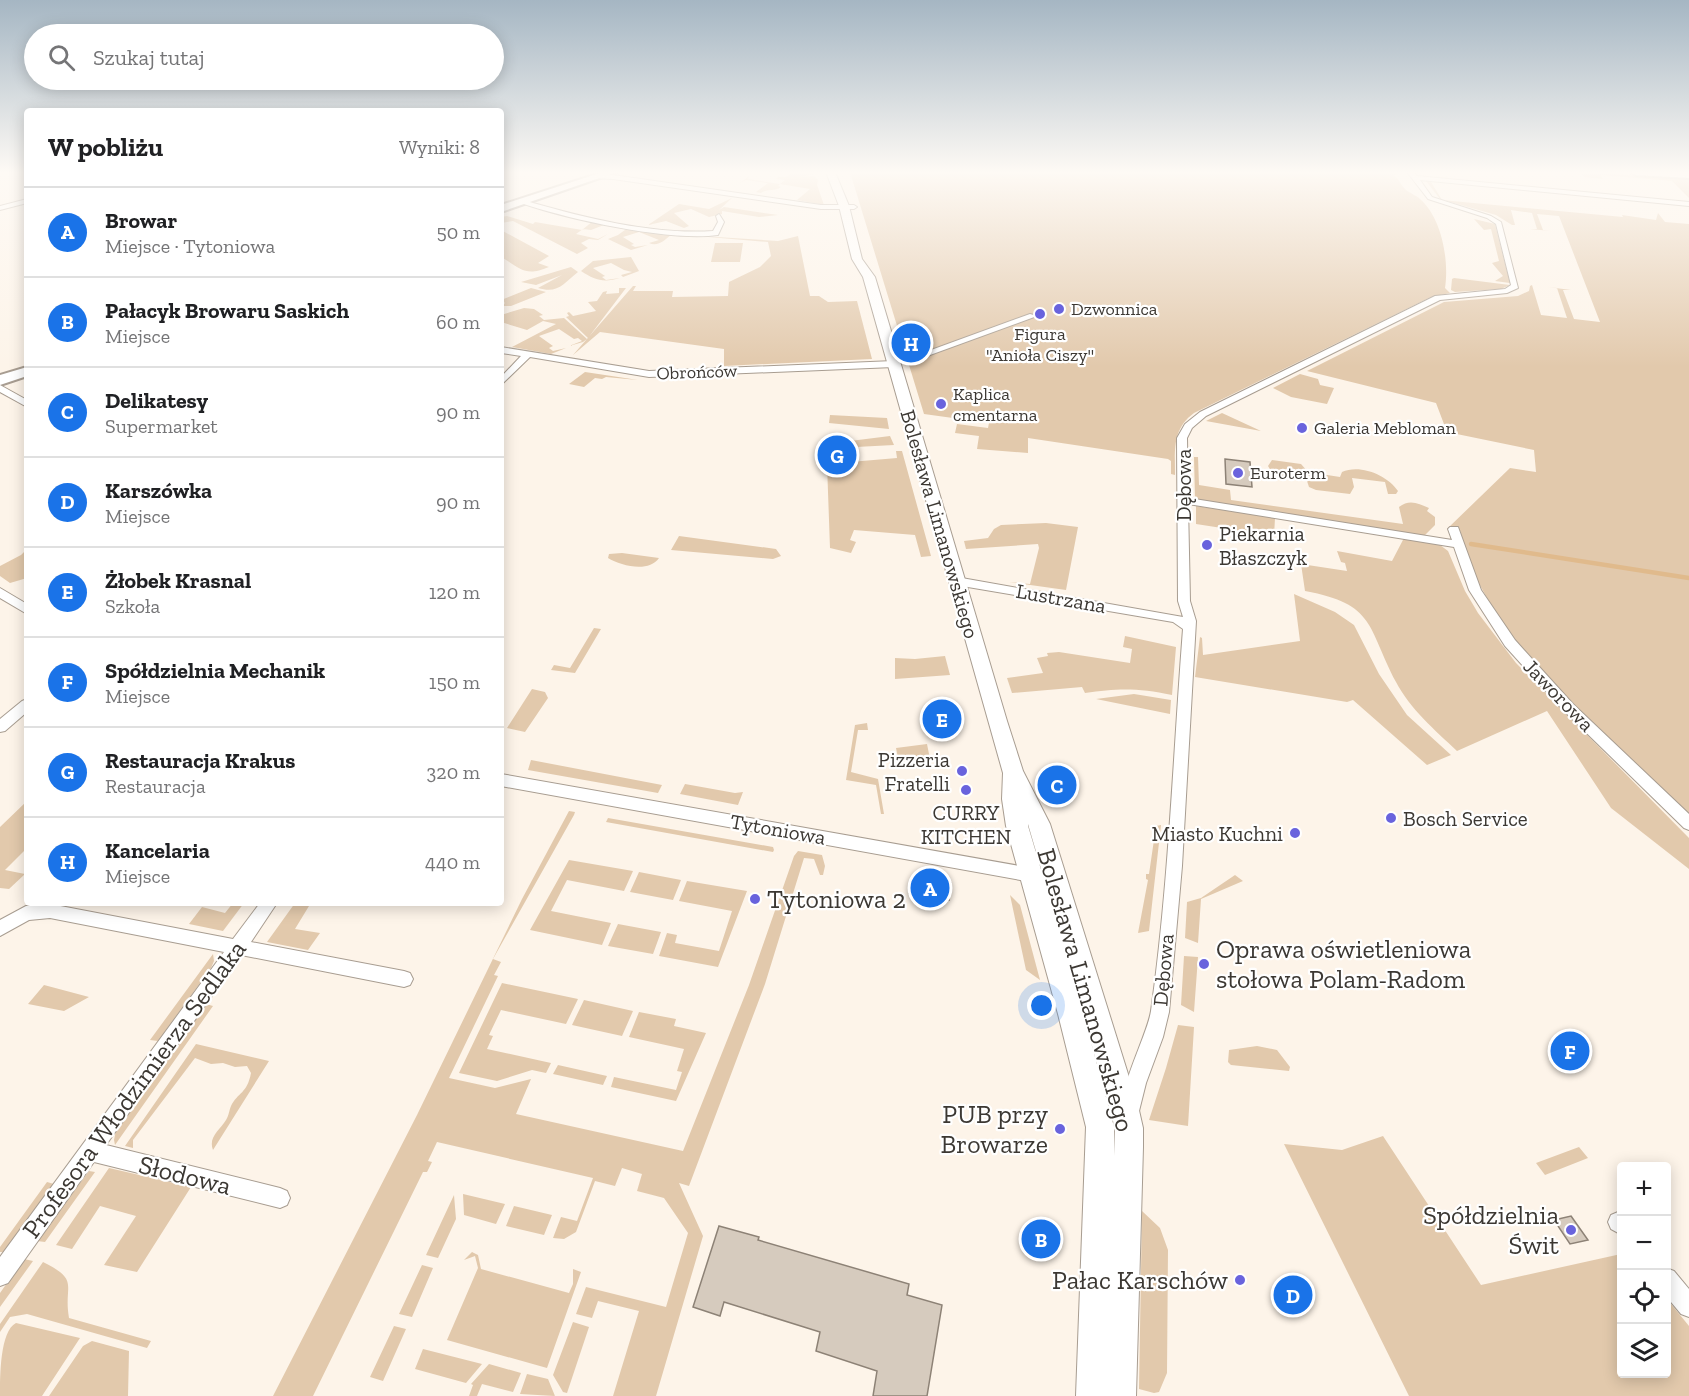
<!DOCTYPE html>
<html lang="pl">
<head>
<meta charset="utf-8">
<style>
  :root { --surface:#fff; --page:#f2f2f2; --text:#202124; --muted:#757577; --line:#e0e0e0; --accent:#1a73e8 }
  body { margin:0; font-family:"Zilla Slab",serif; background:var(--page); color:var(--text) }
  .controls { position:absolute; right:18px; bottom:18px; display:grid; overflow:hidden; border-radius:6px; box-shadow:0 3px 15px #0003 }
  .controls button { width:54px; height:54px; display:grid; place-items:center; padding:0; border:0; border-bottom:2px solid var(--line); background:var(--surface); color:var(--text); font:30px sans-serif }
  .you { position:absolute; left:1042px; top:1006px; width:21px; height:21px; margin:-15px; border:4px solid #fff; border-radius:50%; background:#1a73e8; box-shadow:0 0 0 9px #1a73e833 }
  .badge { display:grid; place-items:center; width:39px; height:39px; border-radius:50%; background:var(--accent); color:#fff; font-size:20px; font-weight:700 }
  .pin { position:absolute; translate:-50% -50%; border:3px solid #fff; box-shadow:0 2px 6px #0006 }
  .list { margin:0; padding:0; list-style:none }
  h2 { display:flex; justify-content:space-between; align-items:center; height:78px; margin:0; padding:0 24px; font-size:26px }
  h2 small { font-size:20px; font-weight:400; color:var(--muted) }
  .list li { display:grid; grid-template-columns:39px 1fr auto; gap:18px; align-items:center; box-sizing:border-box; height:90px; padding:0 24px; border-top:2px solid var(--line) }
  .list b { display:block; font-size:22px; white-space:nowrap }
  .list p { margin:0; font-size:20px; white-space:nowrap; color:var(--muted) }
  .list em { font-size:20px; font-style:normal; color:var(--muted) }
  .icon { flex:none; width:33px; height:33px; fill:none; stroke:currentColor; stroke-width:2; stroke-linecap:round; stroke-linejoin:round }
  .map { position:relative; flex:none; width:1689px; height:1396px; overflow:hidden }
  .search { position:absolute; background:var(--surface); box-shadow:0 3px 15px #0003; left:24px; top:24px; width:480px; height:66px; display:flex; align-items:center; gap:15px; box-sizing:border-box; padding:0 21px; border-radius:33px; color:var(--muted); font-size:22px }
  .panel { position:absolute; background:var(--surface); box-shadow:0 3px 15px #0003; left:24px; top:108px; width:480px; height:798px; border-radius:6px }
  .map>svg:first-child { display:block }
  .green { fill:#e2c9ac }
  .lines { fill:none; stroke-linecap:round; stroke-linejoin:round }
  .stream { stroke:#e0ba8c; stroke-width:4.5 }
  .building { fill:#d6cbbe; stroke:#8d8276; stroke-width:1.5 }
  .street-casing { stroke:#a89d91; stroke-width:2 }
  .secondary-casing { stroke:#a89d91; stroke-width:2 }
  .primary-casing { stroke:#a89d91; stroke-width:4 }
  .street { fill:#fff; fill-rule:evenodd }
  .secondary { fill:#fff; fill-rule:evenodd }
  .primary { fill:#fff; fill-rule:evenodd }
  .poi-dot { fill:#6963dd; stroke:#fff; stroke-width:2 }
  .labels { text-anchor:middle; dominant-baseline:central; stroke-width:4.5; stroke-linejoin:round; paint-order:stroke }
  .far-poi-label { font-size:18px; fill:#3c3833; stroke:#fff; text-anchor:start }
  .far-street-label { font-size:18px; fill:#3c3833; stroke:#fff }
  .street-label { font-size:21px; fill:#3c3833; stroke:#fff }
  .poi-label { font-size:21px; fill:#3c3833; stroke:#fff; text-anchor:start }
  .near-poi-label { font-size:26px; fill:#3c3833; stroke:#fff; text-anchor:end }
  .near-street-label { font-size:26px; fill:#3c3833; stroke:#fff }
</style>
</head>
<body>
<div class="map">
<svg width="1689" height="1396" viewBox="0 0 1689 1396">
  <rect width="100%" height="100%" fill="#fdf4e9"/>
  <path class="green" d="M784,172H814V174L801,177L814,176L818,180L817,185L824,205L797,200L810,189L780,184L778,186L781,187C774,192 768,188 761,193L756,192L768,183L746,180L740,183L749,176L748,179L780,184L785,180L776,179L778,177H786L792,173Z
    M850,172H1402L1393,175C1399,178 1400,184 1405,189C1409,193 1416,195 1420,199C1443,219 1449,263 1445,288L1450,293L1431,297L1194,413C1172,429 1175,450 1175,475L1171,474V461L1168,459L1028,438V453L977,449L979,436L955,433L957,424L988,428L989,423L924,414Z
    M1581,173L1689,178V198L1672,181L1601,175L1603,179L1584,177Z
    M1426,181L1433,182H1431L1442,200L1623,217L1622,215L1656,220L1658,213L1665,222L1689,224V817L1557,687L1511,636L1495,612L1473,573L1460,531L1448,528L1510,468L1536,472L1534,450L1447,432L1436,403L1307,371L1444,302L1518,296L1529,291L1530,286L1532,285L1541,315L1567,318L1557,288L1548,287L1571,290H1563L1574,319L1600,322L1559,216L1537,214L1543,230L1551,231L1530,229H1537L1532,213L1511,210L1515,225H1512L1496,215L1440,199Z
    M732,198L719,210L724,207L778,215L759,217L722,211V214L709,217L691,209L674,213L689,226L684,228L666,221L648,225L679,204L709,209Z
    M507,216L533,224L535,222L582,230L593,221L609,223L591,230L583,229L576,234L598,239L608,234L598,240L589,239L581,243L588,248L577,254L513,221L501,223V217Z
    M1474,219L1495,224L1510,283L1495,281L1503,276L1492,263L1499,261L1491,229L1484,230Z
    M629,227L672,234C665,240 658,247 649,243L659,240L639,232L623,237L634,244L631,245L635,247L648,245L631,250L608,239L618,235Z
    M501,230L549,256L538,263L549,267C525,277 522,269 501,257Z
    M685,235L778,241L798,236L810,296H819L828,302L857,301L872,359L724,366V349L600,332L573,355L633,286H636L633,291H673L672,297L728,296L729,282L760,267L771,256L768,242Z
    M715,243H743L740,262H711Z
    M631,257L639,271L623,277L621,275L632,272L624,270L611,263L593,268L605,276L602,277L606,280L620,278C603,283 595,280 581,271L593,261Z
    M571,267L578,272C563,284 558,294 538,288L562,275L536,285L521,282Z
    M1454,278L1510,285L1501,289L1455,292L1451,290L1452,279Z
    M531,288L546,292L511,306H501L505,303L501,300Z
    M619,288H626L588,338L566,317L569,316L567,313L569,312L573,316L596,311L588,302L597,301L603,292L607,291L606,294L619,293Z
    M524,308L534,309L543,315L539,316L544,320L564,318L587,339L583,342L569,346L582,341L578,338L574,339L559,329L539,336L553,346L549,348L553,351L566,348L551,354L512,347L556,324L543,321L527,330L501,322V315Z
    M585,372L638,380L606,377L602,379L595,378L584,387L569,384Z
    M1300,374L1318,379L1320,385L1334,388L1327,404L1291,397L1273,388Z
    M1222,413L1261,431L1206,421Z
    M830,415L887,418L889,429L829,423Z
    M890,436L894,445L856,447L842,442Z
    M896,451H902L931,556L921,557L915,535L854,530L850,540L856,542L851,553L830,548L827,464L897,458Z
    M1194,457H1198L1199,485L1230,490L1231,500L1403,524L1399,507C1409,499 1418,503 1429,508L1427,511L1435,517V525L1424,536L1195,500Z
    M1272,460L1301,464L1308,472L1340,477L1342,472C1360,464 1387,475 1398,491L1396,494H1388L1385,482L1352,478L1354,487L1350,494L1316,490L1309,487L1307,481C1293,479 1275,480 1268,466Z
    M1196,506L1275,518L1274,536L1196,524Z
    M1046,523L1078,527L1066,590L1009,582L1030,584L1039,548L1038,544L966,549L964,541L988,538L994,529L1001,525Z
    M679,536L776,549L781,556L773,559L671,550Z
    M1404,538L1440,545L1448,551L1465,591L1478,613L1516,663L1689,838V869L1611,808L1547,711L1457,751C1435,730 1410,709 1396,682C1367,627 1376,604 1305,591L1301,564L1347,571L1345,563L1341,562L1337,551L1392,561Z
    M27,549V578L10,583L0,576V566L21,555Z
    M622,553L659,558C649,573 621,566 608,558L609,554Z
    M1294,594L1335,612L1354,625L1379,674L1407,715L1451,755L1427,765L1353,700L1347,702L1195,677L1200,637L1202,638L1203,655L1300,641Z
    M594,628L601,629L575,673L551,670L554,665L570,668Z
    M1125,636L1176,647L1172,695C1139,688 1118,688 1085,693L1082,687L1012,693L1007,678L1043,673L1037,658L1048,656L1047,653L1059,652L1130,663L1132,649L1123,647Z
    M945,656L950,675L895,679V658L915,659Z
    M532,689L545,692L548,698L525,732L507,728Z
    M1134,694L1171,700L1170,714L1096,699Z
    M867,723L868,730H858L851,772L878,779L884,814H881L876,785L846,780L855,725Z
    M927,744L931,764L900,768L896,748Z
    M531,760L662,785L658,793L528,770Z
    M685,784L735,793L743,792L738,805L680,794Z
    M27,801V848L5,870L25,874L9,889L0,888V827Z
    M569,811L575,812L574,815L493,959L501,962L494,975L498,976L449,1078L495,1088L531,1079L516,1114L683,1151L749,985L794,856L798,851L822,855L825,866L823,875H820L814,859L804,858L765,984L689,1186L679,1183L703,1236L656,1396H613L639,1311L598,1301L592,1318L576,1314L586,1287L666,1307L688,1233L664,1198L637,1191L642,1174L622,1168L615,1186L595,1181L576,1232L564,1239L553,1238L561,1217L577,1221L593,1178L437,1142L428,1161L432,1162L427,1172H423L313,1396H273L417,1115L522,899Z
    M608,818L773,847L774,850L773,852L606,822Z
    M1161,825L1149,931L1138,933L1148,880L1146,879V874H1149L1156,826Z
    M569,860L633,871L624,891L567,880L551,911L611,923L602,945L530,930Z
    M639,872L681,880L673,900L630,892Z
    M1235,875L1243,881L1201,899L1198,943L1185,938L1187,902L1201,898Z
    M687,881L747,891L718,967L659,956L667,933L677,935L675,943L719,951L732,911L679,901Z
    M1010,895L1020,905L1040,980L1026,970Z
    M233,903H244L223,931L189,924L202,907L225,913Z
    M295,903L309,906L295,929L320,933L308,950L267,942Z
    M618,924L661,932L653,954L608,946Z
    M213,954L214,961L211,968L158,1041L150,1040Z
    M1184,956L1198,957L1194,1012L1181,1005Z
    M502,983L578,999L566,1024L501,1010L489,1035L493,1036L487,1049L551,1063L546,1073L532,1070L497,1081L459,1073Z
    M44,985L89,997L64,1011L28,1004Z
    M584,1000L633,1011L622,1036L572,1025Z
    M206,1004L213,1006L115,1145L114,1140L116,1130Z
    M639,1012L676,1019L674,1026L706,1033L676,1101L611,1087L614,1077L676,1090L682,1072L677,1071L684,1049L629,1037Z
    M1178,1025L1194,1027L1188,1126L1149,1120L1166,1068Z
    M196,1044L269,1061L213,1150C208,1137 220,1130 226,1120C229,1115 229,1111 231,1106C238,1092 247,1094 251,1073L247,1066L235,1067L223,1063L211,1064L195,1058L133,1140V1148L125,1146Z
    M1257,1046L1277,1050L1290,1067L1289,1071L1231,1065L1228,1062L1229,1050Z
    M558,1065L607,1076L603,1085L553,1074Z
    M1383,1136L1481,1285L1621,1254L1622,1374H1666L1667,1299L1689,1326V1396H1409L1284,1144L1342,1150Z
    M1579,1147L1588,1158L1545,1175L1536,1163Z
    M109,1168L191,1187L137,1272L104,1265L136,1216L100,1206L72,1249L56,1245Z
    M89,1171L95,1172L45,1242L37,1241Z
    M47,1182L54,1184L4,1252H0V1247Z
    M463,1194L505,1204L496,1224L464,1215Z
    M454,1195L456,1219L438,1258L426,1255Z
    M514,1206L552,1215L544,1235L506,1226Z
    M1142,1211L1160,1228L1168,1250L1167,1373L1159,1392L1154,1393L1139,1389Z
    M472,1252L478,1255L481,1269L569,1293L573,1284V1269L581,1272L547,1368L447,1340L478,1268L475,1256L464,1260Z
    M24,1259L33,1261L0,1307V1293Z
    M43,1262C81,1281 63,1284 69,1318L151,1341L147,1348L27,1314L10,1317L0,1332V1324Z
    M422,1265L433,1268L412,1317L399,1314Z
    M573,1322L589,1327L567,1393L563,1392L553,1375Z
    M16,1323L80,1338L42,1396H0C0,1376 0,1331 16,1323Z
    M394,1326L406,1329L383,1381L370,1377Z
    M92,1341L129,1351L128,1396H49L83,1346Z
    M423,1349L482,1364L466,1383L415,1369Z
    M489,1364L521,1373L513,1392L482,1384L477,1396H469L473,1385L471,1384Z
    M527,1374L548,1379L555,1396L520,1394Z"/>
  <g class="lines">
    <path class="stream" d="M1471,544L1689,578"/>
  </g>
  <path class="building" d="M1225,459L1250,462L1252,487L1226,484Z
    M912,877L951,883L949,900L909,893Z
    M1571,1040L1586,1058L1571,1063L1556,1046Z
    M1571,1216L1588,1240L1570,1244L1554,1220Z
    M719,1226L759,1237L758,1240L909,1284L907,1295L942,1305L927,1396H873L877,1371L816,1351L820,1332L724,1302L720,1316L693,1307Z"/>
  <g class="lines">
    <g class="street-casing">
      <path id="street" d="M1407,172H1413L1417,176L1689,202V206L1420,180L1432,197L1491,216L1501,222L1518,288L1507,293L1440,300L1206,416L1192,428L1187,438L1188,498L1452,540L1448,529L1450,527H1458L1481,590L1515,640L1573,704L1689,814V830L1684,828L1563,710L1505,646L1469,590L1454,547L1188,504L1190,601L1196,621L1182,866L1169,1012L1163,1037L1146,1083L1138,1115L1131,1118L1124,1115C1115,1093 1147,1037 1151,1011C1169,884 1173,756 1183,629L1173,622L956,585L950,581L956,577L1183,617L1178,601L1177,438L1185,424L1200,412L1435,296L1505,289L1511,285L1496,224L1487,218L1428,199Z
        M597,175H613L821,205H854L857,207L854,209H821L613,179L595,178Z
        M27,199V203L0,210V206Z
        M523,200C581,217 652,235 713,231L718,222L716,216L719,214L724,222L718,235C670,242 567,219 521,203Z
        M1030,314L1037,316L908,363L901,361Z
        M501,347L649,371L894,361L898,364L894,367L649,377L530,357L501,385V377L521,356L501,353Z
        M0,385L27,400V407L0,392Z
        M0,588L27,604V614L0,598Z
        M27,699V712L5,731L0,732V719L22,701Z
        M501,774L1037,869L1043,871L1045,876L1043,881L1037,883L501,786Z
        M260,903H277L251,942L404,971L410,973L413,979L410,985L404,987L241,955L106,1145L280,1188L287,1191L290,1198L287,1205L280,1208L94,1162L8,1283L0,1286V1257L224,952L50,918L29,920L0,936V920L26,906L50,904L233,939Z
        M1618,1212L1622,1213V1235L1611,1229L1608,1222L1611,1215Z
        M1666,1268L1674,1271L1689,1289V1317L1681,1314L1666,1296Z"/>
    </g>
    <g class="secondary-casing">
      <path id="secondary" d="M826,172H835L849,206L862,259L875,277L1007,721L1023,771L1050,824L1138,1106L1143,1128V1147L1136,1396H1076L1086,1127L1058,1014L1006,826L1002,799L1003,773L863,277L852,259L839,206ZM1028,823V824L1057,923L1028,826ZM1089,1035L1115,1128L1114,1156V1127Z"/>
    </g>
    <g class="primary-casing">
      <path id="primary" d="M603,172H617L501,212V205Z
        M1631,172H1689V178L1636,175Z
        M27,367V376L0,385V375Z"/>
    </g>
    <use href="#street" class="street"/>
    <use href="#secondary" class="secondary"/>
    <use href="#primary" class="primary"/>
  </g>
  <linearGradient id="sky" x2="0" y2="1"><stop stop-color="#a5b6c3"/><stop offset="0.47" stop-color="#fefaf5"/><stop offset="1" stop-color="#fefaf5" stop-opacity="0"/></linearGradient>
  <rect width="1689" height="367" fill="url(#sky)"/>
  <g class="poi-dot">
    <circle cx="1059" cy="309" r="6"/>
    <circle cx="1040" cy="314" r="6"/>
    <circle cx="941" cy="404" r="6"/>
    <circle cx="1302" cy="428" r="6"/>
    <circle cx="1238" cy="473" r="6"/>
    <circle cx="1207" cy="545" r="6"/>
    <circle cx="962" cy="771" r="6"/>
    <circle cx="966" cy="790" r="6"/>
    <circle cx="1391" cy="818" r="6"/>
    <circle cx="1295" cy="833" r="6"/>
    <circle cx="755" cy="899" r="6"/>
    <circle cx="1204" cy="964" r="6"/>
    <circle cx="1060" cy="1129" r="6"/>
    <circle cx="1571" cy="1230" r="6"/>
    <circle cx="1240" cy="1280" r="6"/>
  </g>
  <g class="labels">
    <g class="far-poi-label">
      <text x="1071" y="309">Dzwonnica</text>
      <text x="1040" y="334" text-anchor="middle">Figura<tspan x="1040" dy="21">"Anioła Ciszy"</tspan></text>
      <text x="953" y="394">Kaplica<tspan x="953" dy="21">cmentarna</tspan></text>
      <text x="1314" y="428">Galeria Mebloman</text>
      <text x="1250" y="473">Euroterm</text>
    </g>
    <g class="far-street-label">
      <text transform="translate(697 372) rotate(-2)">Obrońców</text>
    </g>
    <g class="street-label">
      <text transform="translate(1183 485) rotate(-90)">Dębowa</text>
      <text transform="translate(940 524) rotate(74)">Bolesława Limanowskiego</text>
      <text transform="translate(1061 598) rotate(10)">Lustrzana</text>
      <text transform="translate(1559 695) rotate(46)">Jaworowa</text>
      <text transform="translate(778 829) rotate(10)">Tytoniowa</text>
      <text transform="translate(1163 970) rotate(-85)">Dębowa</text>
    </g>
    <g class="poi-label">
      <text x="1219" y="533">Piekarnia<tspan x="1219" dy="24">Błaszczyk</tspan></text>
      <text x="950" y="759" text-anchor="end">Pizzeria<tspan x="950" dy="24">Fratelli</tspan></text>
      <text x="966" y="812" text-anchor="middle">CURRY<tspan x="966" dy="24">KITCHEN</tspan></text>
      <text x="1403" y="818">Bosch Service</text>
      <text x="1283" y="833" text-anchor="end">Miasto Kuchni</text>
    </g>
    <g class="near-poi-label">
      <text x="767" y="899" text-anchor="start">Tytoniowa 2</text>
      <text x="1216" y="949" text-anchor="start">Oprawa oświetleniowa<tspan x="1216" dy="30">stołowa Polam-Radom</tspan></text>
      <text x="1048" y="1114">PUB przy<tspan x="1048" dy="30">Browarze</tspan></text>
      <text x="1559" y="1215">Spółdzielnia<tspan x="1559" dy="30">Świt</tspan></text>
      <text x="1228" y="1280">Pałac Karschów</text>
    </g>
    <g class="near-street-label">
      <text transform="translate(1086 990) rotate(74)">Bolesława Limanowskiego</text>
      <text transform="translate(134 1089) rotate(-54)">Profesora Włodzimierza Sedlaka</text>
      <text transform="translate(185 1175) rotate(14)">Słodowa</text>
    </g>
  </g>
</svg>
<div class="controls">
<button>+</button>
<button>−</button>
<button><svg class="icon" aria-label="locate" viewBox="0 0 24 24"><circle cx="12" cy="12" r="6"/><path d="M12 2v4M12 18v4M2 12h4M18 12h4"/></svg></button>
<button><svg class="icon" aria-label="layers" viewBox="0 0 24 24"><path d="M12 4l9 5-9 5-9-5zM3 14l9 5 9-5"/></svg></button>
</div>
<div class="you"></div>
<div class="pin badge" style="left:930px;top:888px">A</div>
<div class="pin badge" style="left:1041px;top:1239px">B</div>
<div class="pin badge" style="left:1057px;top:785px">C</div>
<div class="pin badge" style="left:1293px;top:1295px">D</div>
<div class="pin badge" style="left:942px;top:719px">E</div>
<div class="pin badge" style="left:1570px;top:1051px">F</div>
<div class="pin badge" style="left:837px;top:455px">G</div>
<div class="pin badge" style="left:911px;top:343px">H</div>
<div class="search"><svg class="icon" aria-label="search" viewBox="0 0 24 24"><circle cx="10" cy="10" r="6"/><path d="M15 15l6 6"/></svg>Szukaj tutaj</div>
<section class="panel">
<h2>W pobliżu<small>Wyniki: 8</small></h2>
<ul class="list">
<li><span class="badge">A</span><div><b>Browar</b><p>Miejsce · Tytoniowa</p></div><em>50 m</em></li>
<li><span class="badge">B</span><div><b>Pałacyk Browaru Saskich</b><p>Miejsce</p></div><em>60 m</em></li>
<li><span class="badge">C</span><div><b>Delikatesy</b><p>Supermarket</p></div><em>90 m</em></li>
<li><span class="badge">D</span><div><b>Karszówka</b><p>Miejsce</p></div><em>90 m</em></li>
<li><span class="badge">E</span><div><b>Żłobek Krasnal</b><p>Szkoła</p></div><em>120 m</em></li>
<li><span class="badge">F</span><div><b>Spółdzielnia Mechanik</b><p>Miejsce</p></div><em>150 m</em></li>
<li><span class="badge">G</span><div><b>Restauracja Krakus</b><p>Restauracja</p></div><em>320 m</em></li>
<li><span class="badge">H</span><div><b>Kancelaria</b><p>Miejsce</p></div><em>440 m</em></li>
</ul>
</section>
</div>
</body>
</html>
